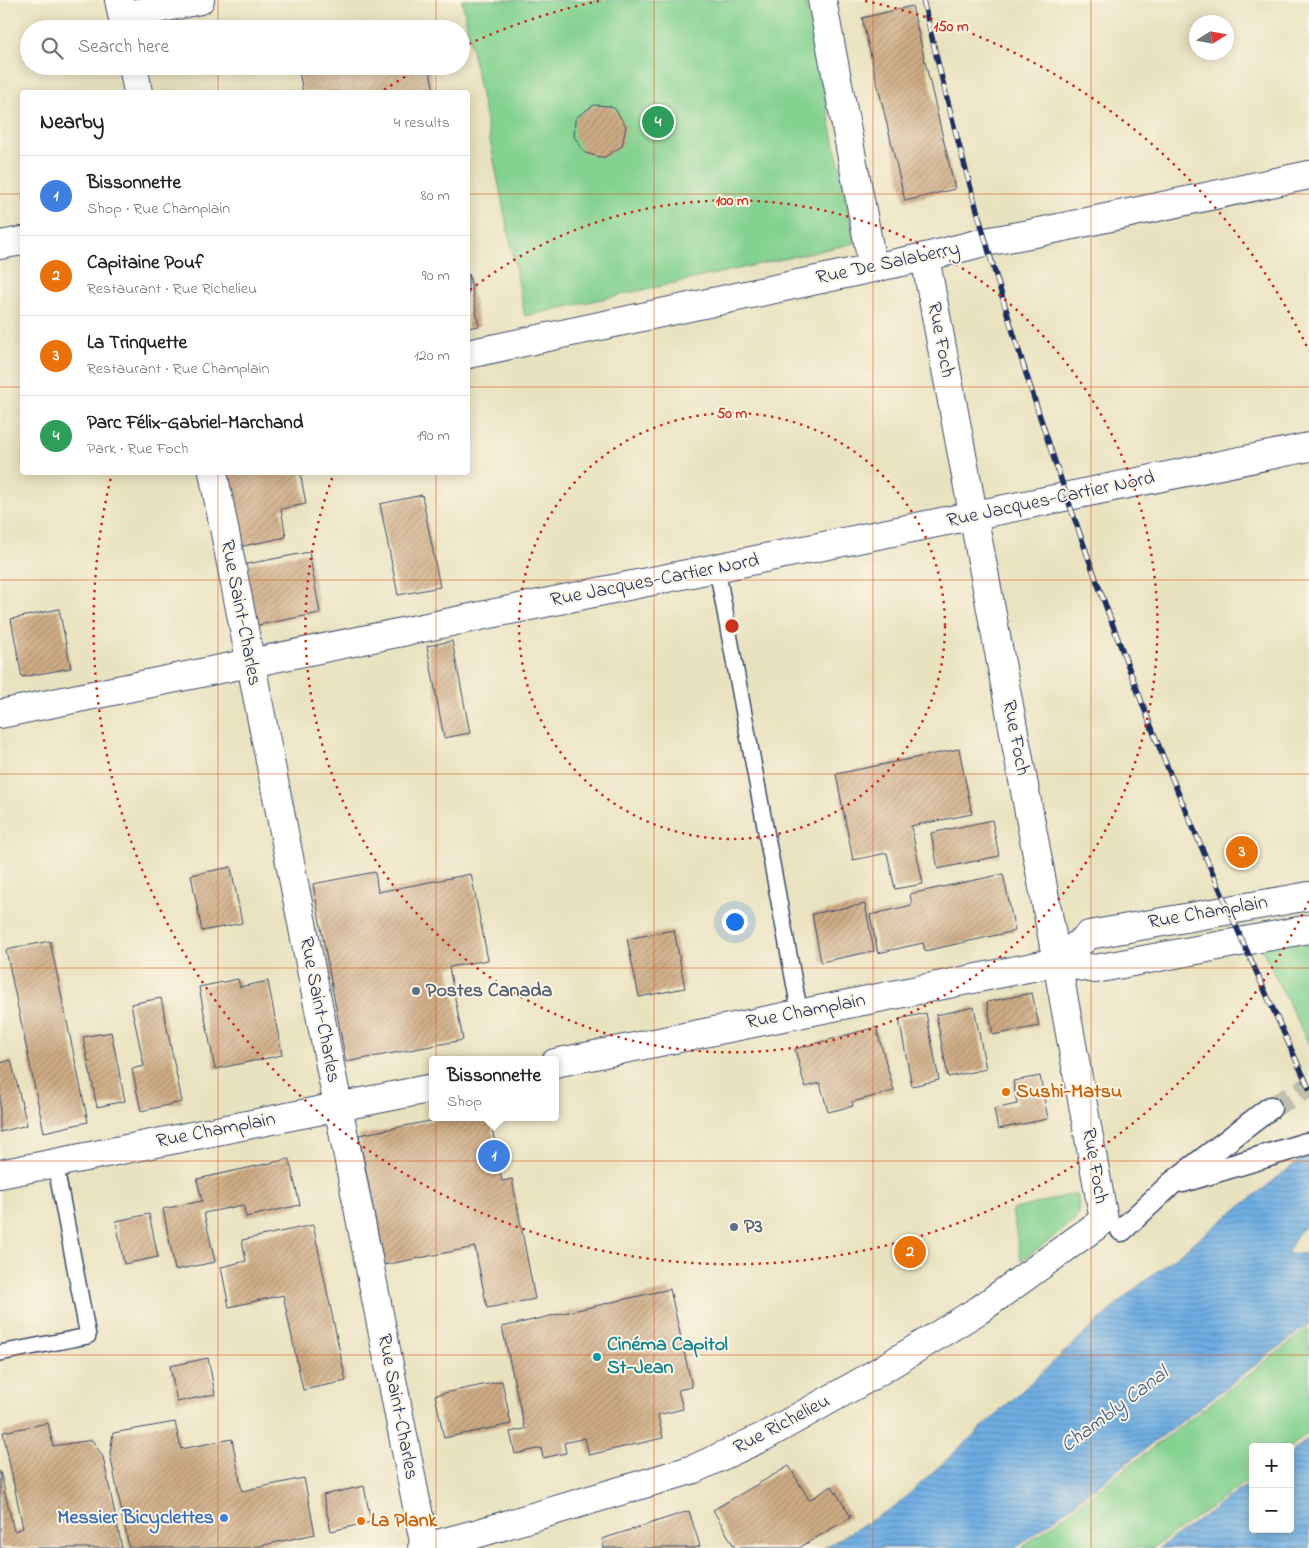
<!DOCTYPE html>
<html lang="en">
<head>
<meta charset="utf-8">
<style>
  :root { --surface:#fff; --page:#f6f6f6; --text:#222; --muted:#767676; --line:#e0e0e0; --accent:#c8321e }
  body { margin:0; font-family:"Indie Flower",sans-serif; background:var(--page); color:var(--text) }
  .controls { position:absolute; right:15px; bottom:15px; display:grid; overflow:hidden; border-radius:5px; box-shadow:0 2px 12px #0003 }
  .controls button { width:45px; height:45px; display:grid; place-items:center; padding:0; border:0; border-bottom:1px solid var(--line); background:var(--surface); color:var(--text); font:25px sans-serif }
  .compass { position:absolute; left:1189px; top:15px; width:45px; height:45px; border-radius:50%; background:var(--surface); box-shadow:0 2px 12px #0003; rotate:79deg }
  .you { position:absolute; left:734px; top:921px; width:18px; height:18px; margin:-12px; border:4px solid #fff; border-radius:50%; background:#1a73e8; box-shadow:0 0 0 8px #1a73e833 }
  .badge { display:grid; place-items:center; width:32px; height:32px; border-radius:50%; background:var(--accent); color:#fff; font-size:16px; font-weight:700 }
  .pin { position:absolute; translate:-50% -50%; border:2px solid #fff; box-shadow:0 1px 5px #0006 }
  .popup { position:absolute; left:429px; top:1056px; width:130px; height:65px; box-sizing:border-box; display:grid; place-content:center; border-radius:5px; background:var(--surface); filter:drop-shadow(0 1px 4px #0005); font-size:16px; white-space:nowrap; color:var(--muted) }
  .popup b { font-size:19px; color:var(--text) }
  .popup::after { content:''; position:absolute; left:50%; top:100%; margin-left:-10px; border:10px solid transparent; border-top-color:var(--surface) }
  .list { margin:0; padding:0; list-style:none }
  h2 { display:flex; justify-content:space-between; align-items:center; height:65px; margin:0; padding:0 20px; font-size:21px }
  h2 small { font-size:16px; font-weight:400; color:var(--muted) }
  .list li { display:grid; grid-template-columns:32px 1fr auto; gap:15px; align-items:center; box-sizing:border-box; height:80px; padding:0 20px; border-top:1px solid var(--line) }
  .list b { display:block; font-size:19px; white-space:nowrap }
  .list p { margin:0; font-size:16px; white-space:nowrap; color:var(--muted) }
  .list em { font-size:16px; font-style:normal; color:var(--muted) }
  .icon { flex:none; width:28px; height:28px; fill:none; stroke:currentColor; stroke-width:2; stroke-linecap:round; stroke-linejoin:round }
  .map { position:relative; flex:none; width:1309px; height:1548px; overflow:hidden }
  .search { position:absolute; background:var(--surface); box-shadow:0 2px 12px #0003; left:20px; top:20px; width:450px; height:55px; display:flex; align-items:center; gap:12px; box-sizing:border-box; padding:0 18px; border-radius:28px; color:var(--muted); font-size:19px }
  .panel { position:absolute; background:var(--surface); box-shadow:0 2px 12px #0003; left:20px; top:90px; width:450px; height:385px; border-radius:5px }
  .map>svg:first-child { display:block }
  .park { fill:#84d290; stroke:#508077 }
  .water { fill:url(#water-rules); stroke:#456ea0 }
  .building { fill:url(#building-hatch) }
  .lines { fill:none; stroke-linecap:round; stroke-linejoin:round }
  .pedestrian-tunnel { stroke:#c0beac; stroke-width:22; stroke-dasharray:22 11; stroke-linecap:butt }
  .service-casing { stroke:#3a4a6d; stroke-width:18 }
  .pedestrian-casing { stroke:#3a4a6d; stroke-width:25 }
  .minor-casing { stroke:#3a4a6d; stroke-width:30 }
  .tertiary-casing { stroke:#3a4a6d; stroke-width:30 }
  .service { stroke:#fff; stroke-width:15 }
  .pedestrian { stroke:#fff; stroke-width:22 }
  .minor { stroke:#fff; stroke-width:28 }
  .tertiary { stroke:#fff; stroke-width:28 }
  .rail-casing { stroke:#1b2f5e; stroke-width:5.5 }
  .rail { stroke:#fcf5e5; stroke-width:4; stroke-dasharray:11; stroke-linecap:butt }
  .grid { fill:none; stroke:#d45514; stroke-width:1; stroke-opacity:0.55 }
  .ring { fill:none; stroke:#c8321e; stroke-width:2.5; stroke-dasharray:2.5 5 }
  .service-dot { fill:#5c6f8a; stroke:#fcf5e5; stroke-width:2 }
  .food-dot { fill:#e8710a; stroke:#fcf5e5; stroke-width:2 }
  .culture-dot { fill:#0f9aa8; stroke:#fcf5e5; stroke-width:2 }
  .shop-dot { fill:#3f7fe0; stroke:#fcf5e5; stroke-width:2 }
  .labels { text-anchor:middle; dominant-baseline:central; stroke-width:4; stroke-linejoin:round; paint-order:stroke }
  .street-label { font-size:20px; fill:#1b2f5e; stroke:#fcf5e5 }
  .service-label { font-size:20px; font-weight:bold; fill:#4e5e75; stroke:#fcf5e5; text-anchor:start }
  .food-label { font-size:20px; font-weight:bold; fill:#c56008; stroke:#fcf5e5; text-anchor:start }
  .culture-label { font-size:20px; font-weight:bold; fill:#0d838f; stroke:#fcf5e5; text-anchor:start }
  .shop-label { font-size:20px; font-weight:bold; fill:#366cbe; stroke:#fcf5e5; text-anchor:end }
  .water-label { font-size:21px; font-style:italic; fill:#345586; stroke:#fcf5e5 }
  .centre { fill:#c8321e; stroke:#fcf5e5; stroke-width:2.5 }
  .ring-label { font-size:15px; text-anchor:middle; font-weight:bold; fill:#c8321e; stroke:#fcf5e5; stroke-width:4; stroke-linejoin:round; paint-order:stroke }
</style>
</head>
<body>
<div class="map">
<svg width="1309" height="1548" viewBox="0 0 1309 1548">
  <defs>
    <pattern id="water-rules" width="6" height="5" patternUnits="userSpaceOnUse" patternTransform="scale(1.25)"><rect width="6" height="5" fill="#6faee2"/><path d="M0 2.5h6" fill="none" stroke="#5a8eba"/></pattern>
    <pattern id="building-hatch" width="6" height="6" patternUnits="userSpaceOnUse" patternTransform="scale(1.25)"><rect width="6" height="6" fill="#cfac84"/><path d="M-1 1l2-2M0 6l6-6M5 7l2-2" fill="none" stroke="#a78c6f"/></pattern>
  </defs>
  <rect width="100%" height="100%" fill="#fcf5e5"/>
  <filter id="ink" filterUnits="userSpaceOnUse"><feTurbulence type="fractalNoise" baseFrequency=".02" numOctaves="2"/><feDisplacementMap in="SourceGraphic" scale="10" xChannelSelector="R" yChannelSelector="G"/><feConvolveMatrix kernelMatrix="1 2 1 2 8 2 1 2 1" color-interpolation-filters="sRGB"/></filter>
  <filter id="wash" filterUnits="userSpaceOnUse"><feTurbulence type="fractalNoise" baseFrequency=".0096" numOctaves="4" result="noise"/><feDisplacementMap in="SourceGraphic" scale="20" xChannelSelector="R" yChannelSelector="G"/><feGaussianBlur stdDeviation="1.12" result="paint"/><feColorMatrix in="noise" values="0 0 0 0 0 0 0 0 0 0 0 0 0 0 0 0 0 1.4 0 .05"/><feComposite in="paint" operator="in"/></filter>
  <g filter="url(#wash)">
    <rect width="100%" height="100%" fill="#e9e2bf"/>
    <path class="park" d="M462,0H805L855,243L525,316Z
      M1309,936V1045L1260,945Z
      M1077,1193C1079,1203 1080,1211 1075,1221L1021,1261L1012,1210Z
      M1309,1328V1432L1290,1448V1447H1253V1477L1153,1548H1022Z"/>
    <path class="water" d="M1309,1153V1224L1299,1231L1287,1254H1309V1324L1016,1548H824L897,1505L1128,1294Z
      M1309,1438V1548H1159L1253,1481V1529H1290V1454Z"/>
    <g id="blocks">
      <path class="building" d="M912,6L955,189L905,201L862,18Z
        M298,66H429L434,92H303Z
        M594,105L609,106L615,109L626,126L622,146L605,157H600L585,153L574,136L575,120L578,116Z
        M469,274L479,326L468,328V275Z
        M219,472H300L306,504L281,509L286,537L234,548Z
        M422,495L440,587L398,595L380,504Z
        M309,552L320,613L248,627L237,566Z
        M59,609L71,668L22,677L11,619Z
        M452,641L470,733L444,738L427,646Z
        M959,749L972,814L911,826L923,884L895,889L887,853L853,860L836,774Z
        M992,820L999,856L938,869L931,833Z
        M231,867L242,923L202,931L191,875Z
        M375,872L378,892L471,874L488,960L449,967L463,1040L346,1062L313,884Z
        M1003,874L1015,931L925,951L923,943L878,953L870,915L912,905L910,894Z
        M865,904L874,951L821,962L812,914Z
        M674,930L685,988L639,997L627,939Z
        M50,941L88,1122L44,1132L6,950Z
        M238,979L240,987L268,981L282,1055L215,1069L199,987Z
        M1032,993L1039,1026L993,1035L987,1002Z
        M161,998L182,1102L141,1111L132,1069L144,1066L131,1004Z
        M974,1007L986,1069L948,1077L936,1015Z
        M926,1013L939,1080L912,1086L899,1019Z
        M876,1027L894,1091L852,1102L853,1106L828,1112L820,1083L805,1087L795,1049Z
        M111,1032L125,1101L97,1107L83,1037Z
        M11,1060L27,1125L0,1132V1063Z
        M1040,1076L1048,1119L998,1129L994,1109L1017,1104L1013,1081Z
        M450,1117H490L502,1181L512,1179L535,1299L487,1308L475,1247L384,1265L359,1135Z
        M289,1159L300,1205L246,1217L243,1205L204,1213L215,1262L175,1270L163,1209L202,1201L197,1179Z
        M149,1214L158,1257L124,1264L116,1221Z
        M313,1225L346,1381L303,1390L283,1295L229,1307L221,1267L246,1261L242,1240Z
        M670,1289L692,1387L678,1390L683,1409L658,1415L663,1438L589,1455L585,1438L564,1443L566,1453L543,1458L541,1448L515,1454L510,1432L525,1429L502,1327Z
        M208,1358L215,1394L177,1402L170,1366Z
        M502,1381L511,1424L444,1438L435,1395Z
        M175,1422L181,1449L232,1439L242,1491L304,1478L315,1534L250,1548H129L110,1454L113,1433Z
        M48,1423L53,1446L92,1440L103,1457L122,1548H0V1471L14,1531L23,1528L3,1432Z
        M789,1466L809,1500L832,1486L851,1517L799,1548H735L713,1510Z
        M364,1486L371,1522L331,1531L323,1495Z
        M689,1511L700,1546L695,1548H604L602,1539Z"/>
    </g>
  </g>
  <g filter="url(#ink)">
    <use href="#blocks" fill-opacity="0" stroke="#3a4a6d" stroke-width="1"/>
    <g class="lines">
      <path class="pedestrian-tunnel" d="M1270,1108L1309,1087"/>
      <g class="service-casing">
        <path id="service" d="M717,569L800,1014
          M0,1353L88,1336L55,1163"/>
      </g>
      <g class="pedestrian-casing">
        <path id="pedestrian" d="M1183,1181L1306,1144
          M1122,1230L1171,1184L1270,1108"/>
      </g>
      <g class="minor-casing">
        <path id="minor" d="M822,0L873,268
          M123,16L200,0
          M0,245L22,241
          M925,257L1057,962
          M468,354L925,257L985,242L1035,233L1309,175
          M0,714L1309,447"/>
      </g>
      <g class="tertiary-casing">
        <path id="tertiary" d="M119,0L125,29
          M133,66L138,92
          M213,472L425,1547
          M1057,962L1089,935L1309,896
          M555,1063L1057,962L1095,969L1309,929
          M0,1174L433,1088
          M422,1548L479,1533L694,1469L765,1436L868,1378L979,1310L1104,1220L1057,962"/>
      </g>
      <use href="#service" class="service"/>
      <use href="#pedestrian" class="pedestrian"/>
      <use href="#minor" class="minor"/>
      <use href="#tertiary" class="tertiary"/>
      <g class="rail-casing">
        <path id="rail" d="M923,0C980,248 1059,489 1151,726C1168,771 1188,815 1207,860C1240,936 1274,1012 1309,1088"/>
      </g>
      <use href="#rail" class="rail"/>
    </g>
  </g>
  <path class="grid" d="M218,0V29M436,0V29M654,0V1548M873,0V1548M1091,0V1548M218,66V92M436,66V92M0,194H22M468,194H1309M0,387H22M468,387H1309M218,472V1548M436,472V1548M0,580H1309M0,774H1309M0,968H1309M0,1161H1309M0,1355H1309"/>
  <g class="ring">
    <circle cx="732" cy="626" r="213"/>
    <path d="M470 290A426 426 0 1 1 334 473"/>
    <path d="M1309 901A639 639 0 0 1 111 477M384 90A639 639 0 0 1 422 67M462 47A639 639 0 0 1 599 1M865 1A639 639 0 0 1 1309 351"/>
  </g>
  <g class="service-dot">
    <circle cx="416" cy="991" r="5"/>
    <circle cx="734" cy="1227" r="5"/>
  </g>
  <g class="food-dot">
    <circle cx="1006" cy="1092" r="5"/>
    <circle cx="361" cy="1521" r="5"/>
  </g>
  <circle class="culture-dot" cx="597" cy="1357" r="5"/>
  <circle class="shop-dot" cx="224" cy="1518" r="5"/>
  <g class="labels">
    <g class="street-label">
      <text transform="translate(888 264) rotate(-12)">Rue De Salaberry</text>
      <text transform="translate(940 340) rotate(79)">Rue Foch</text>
      <text transform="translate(1051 500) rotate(-12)">Rue Jacques-Cartier Nord</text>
      <text transform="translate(655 581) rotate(-11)">Rue Jacques-Cartier Nord</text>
      <text transform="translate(240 613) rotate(79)">Rue Saint-Charles</text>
      <text transform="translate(1015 738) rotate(79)">Rue Foch</text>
      <text transform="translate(1208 913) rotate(-10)">Rue Champlain</text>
      <text transform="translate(319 1010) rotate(79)">Rue Saint-Charles</text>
      <text transform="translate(806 1012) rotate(-11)">Rue Champlain</text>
      <text transform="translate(216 1131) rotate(-11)">Rue Champlain</text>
      <text transform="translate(1094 1166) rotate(80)">Rue Foch</text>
      <text transform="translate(397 1407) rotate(79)">Rue Saint-Charles</text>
      <text transform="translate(782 1425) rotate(-28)">Rue Richelieu</text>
    </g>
    <g class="service-label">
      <text x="426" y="991">Postes Canada</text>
      <text x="744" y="1227">P3</text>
    </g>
    <g class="food-label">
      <text x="1016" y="1092">Sushi-Matsu</text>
      <text x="371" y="1521">La Plank</text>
    </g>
    <g class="culture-label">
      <text x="607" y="1345">Cinéma Capitol<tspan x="607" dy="23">St-Jean</tspan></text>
    </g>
    <g class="shop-label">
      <text x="214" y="1518">Messier Bicyclettes</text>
    </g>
    <g class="water-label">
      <text transform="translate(1115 1410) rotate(-37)">Chambly Canal</text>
    </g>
  </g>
  <circle cx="732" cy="626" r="8" class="centre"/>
  <g class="ring-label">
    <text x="951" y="31">150 m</text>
    <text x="732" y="205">100 m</text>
    <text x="732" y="418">50 m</text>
  </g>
</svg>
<div class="controls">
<button>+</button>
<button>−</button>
</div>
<svg class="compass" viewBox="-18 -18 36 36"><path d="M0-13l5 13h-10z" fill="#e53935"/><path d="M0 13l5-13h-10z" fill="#767676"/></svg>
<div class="you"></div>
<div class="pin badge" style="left:494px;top:1156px;background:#3f7fe0">1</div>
<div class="popup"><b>Bissonnette</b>Shop</div>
<div class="pin badge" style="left:910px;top:1252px;background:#e8710a">2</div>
<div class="pin badge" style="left:1242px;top:852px;background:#e8710a">3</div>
<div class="pin badge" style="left:658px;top:122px;background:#2e9e5b">4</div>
<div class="search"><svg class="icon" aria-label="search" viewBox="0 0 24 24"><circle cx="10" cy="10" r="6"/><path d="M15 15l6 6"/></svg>Search here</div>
<section class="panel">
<h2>Nearby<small>4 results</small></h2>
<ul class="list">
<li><span class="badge" style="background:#3f7fe0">1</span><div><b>Bissonnette</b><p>Shop · Rue Champlain</p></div><em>80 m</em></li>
<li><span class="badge" style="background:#e8710a">2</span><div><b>Capitaine Pouf</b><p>Restaurant · Rue Richelieu</p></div><em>90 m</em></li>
<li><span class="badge" style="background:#e8710a">3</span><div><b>La Trinquette</b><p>Restaurant · Rue Champlain</p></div><em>120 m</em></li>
<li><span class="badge" style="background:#2e9e5b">4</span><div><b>Parc Félix-Gabriel-Marchand</b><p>Park · Rue Foch</p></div><em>190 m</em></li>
</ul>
</section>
</div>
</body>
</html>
